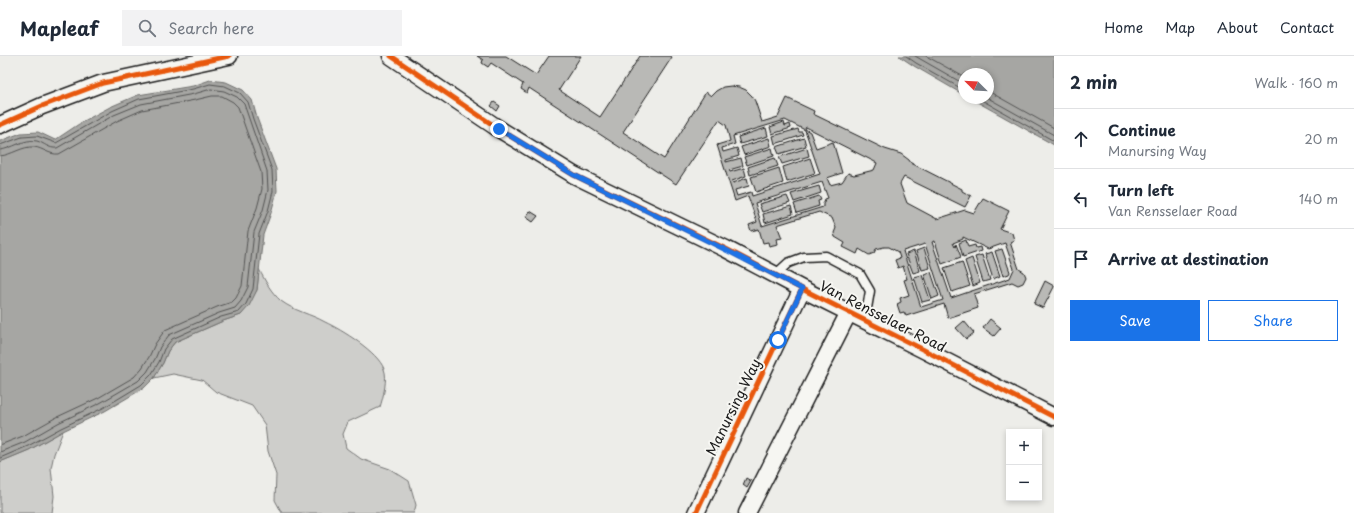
<!DOCTYPE html>
<html lang="en">
<head>
<meta charset="utf-8">
<style>
  :root { --surface:#fff; --page:#f2f2f3; --text:#1f2937; --muted:#747a83; --line:#e0e1e3; --accent:#1a73e8 }
  body { margin:0; font-family:"Playpen Sans",sans-serif; background:var(--page); color:var(--text) }
  .controls { position:absolute; right:12px; bottom:12px; display:grid; overflow:hidden; border-radius:0px; box-shadow:0 2px 6px #0003 }
  .controls button { width:36px; height:36px; display:grid; place-items:center; padding:0; border:0; border-bottom:1px solid var(--line); background:var(--surface); color:var(--text); font:20px sans-serif }
  .compass { position:absolute; left:958px; top:12px; width:36px; height:36px; border-radius:50%; background:var(--surface); box-shadow:0 2px 6px #0003; rotate:294deg }
  .stop { position:absolute; width:12px; height:12px; margin:-9px; border:3px solid #1a73e8; border-radius:50%; background:#fff }
  .stop.end { background:#1a73e8; border-color:#fff; box-shadow:0 1px 4px #0008 }
  .list { margin:0; padding:0; list-style:none }
  h2 { display:flex; justify-content:space-between; align-items:center; height:52px; margin:0; padding:0 16px; font-size:17px }
  h2 small { font-size:13px; font-weight:400; color:var(--muted) }
  .list li { display:grid; grid-template-columns:26px 1fr auto; gap:12px; align-items:center; box-sizing:border-box; height:60px; padding:0 16px; border-top:1px solid var(--line) }
  .list b { display:block; font-size:15px; white-space:nowrap }
  .list p { margin:0; font-size:13px; white-space:nowrap; color:var(--muted) }
  .list em { font-size:13px; font-style:normal; color:var(--muted) }
  .actions { display:flex; gap:8px; padding:12px 16px }
  .actions a { flex:1; padding:9px 0; border:1px solid var(--accent); border-radius:0px; text-align:center; font-size:14px; color:var(--accent) }
  .actions .main { background:var(--accent); color:#fff }
  .icon { flex:none; width:22px; height:22px; fill:none; stroke:currentColor; stroke-width:2; stroke-linecap:round; stroke-linejoin:round }
  .map { position:relative; flex:none; width:1054px; height:457px; overflow:hidden }
  header { display:flex; align-items:center; gap:24px; box-sizing:border-box; height:56px; padding:0 20px; background:var(--surface); border-bottom:1px solid var(--line) }
  header strong { font-size:19px }
  nav { display:flex; gap:22px; margin-inline-start:auto; font-size:14px }
  .search { width:280px; height:36px; background:var(--page); display:flex; align-items:center; gap:10px; box-sizing:border-box; padding:0 14px; border-radius:0px; color:var(--muted); font-size:15px }
  main { display:flex }
  aside { flex:1; background:var(--surface) }
  .map>svg:first-child { display:block }
  .green { fill:#cececb; stroke:#757574 }
  .water { fill:#a6a6a3; stroke:#6f6f6d }
  .lines { fill:none; stroke-linecap:round; stroke-linejoin:round }
  .shore { stroke:#535352; stroke-width:1 }
  .building { fill:#b9b9b6; stroke:#1c1c1c; fill-rule:evenodd }
  .lane-casing { stroke:#1c1c1c; stroke-width:11 }
  .street-casing { stroke:#1c1c1c; stroke-width:19 }
  .lane { stroke:#f6f6f2; stroke-width:8 }
  .street { stroke:#f6f6f2; stroke-width:16 }
  .cycleway-casing { stroke:#f6f6f2; stroke-width:8 }
  .cycleway { stroke:#e8590c; stroke-width:5 }
  .route { stroke:#1a73e8; stroke-width:5 }
  .labels { text-anchor:middle; dominant-baseline:central; stroke-width:4; stroke-linejoin:round; paint-order:stroke }
  .street-label { font-size:14px; fill:#1c1c1c; stroke:#f6f6f2 }
</style>
</head>
<body>
<header>
<strong>Mapleaf</strong>
<div class="search"><svg class="icon" aria-label="search" viewBox="0 0 24 24"><circle cx="10" cy="10" r="6"/><path d="M15 15l6 6"/></svg>Search here</div>
<nav><a>Home</a><a>Map</a><a>About</a><a>Contact</a></nav>
</header>
<main>
<div class="map">
<svg width="1054" height="457" viewBox="0 0 1054 457">
  <rect width="100%" height="100%" fill="#edede9"/>
  <filter id="ink" filterUnits="userSpaceOnUse"><feTurbulence type="fractalNoise" baseFrequency=".025" numOctaves="2"/><feDisplacementMap in="SourceGraphic" scale="8" xChannelSelector="R" yChannelSelector="G"/><feConvolveMatrix kernelMatrix="1 2 1 2 8 2 1 2 1" color-interpolation-filters="sRGB"/></filter>
  <g filter="url(#ink)">
    <path class="green" d="M259,213C265,225 271,236 281,245C294,255 311,258 325,266C342,274 378,296 384,313C388,322 383,342 380,351L348,366L343,378L346,392L361,403L390,413L409,425L416,449L414,457H282L275,444L276,419L268,395L265,369L252,350L216,336L202,324L173,318L154,322L163,307L168,295L175,286L223,265L241,259L257,234Z
      M63,375L54,398L51,412L54,440L52,457H0V406L29,394Z"/>
    <path class="water" d="M899,0H1054V89L970,42H988V18H964V39L914,10Z
      M210,24L226,26L243,34L252,44L257,62L276,113L277,135L271,157L263,179L257,234L249,250L241,259L223,265L175,286L168,295L163,307L154,322L144,332L105,355L63,375L29,394L0,406V85L21,77L38,76L55,84L82,66L110,51L138,39L193,30Z"/>
    <g class="lines">
      <path class="shore" d="M906,0L916,7L964,34
        M915,0L964,28
        M926,0L964,21
        M988,35L1054,72
        M978,42L1054,85
        M988,42L1054,79
        M0,89L22,81L37,80L56,87L112,55L139,43L193,33L210,28L225,30L240,37L248,46L253,63L272,114L273,135L268,155L259,178L253,233L246,248L239,256L221,261L172,283L164,293L159,306L151,319L141,329L103,352L61,372L28,390L0,402
        M0,94C12,93 24,82 37,85C44,87 49,93 57,92L114,59L141,48L194,38L211,33L224,35L237,41L244,48L267,115L268,134L263,154L254,176L248,231L241,245L235,252L219,257L169,279L160,291L155,303L147,316L138,325L100,347L58,367L25,386L0,396
        M0,100C12,99 22,90 34,91C43,92 49,99 59,98L117,65L142,54L195,44L212,40H222L233,46L238,51L261,116L262,133L257,152L248,175L242,230L236,242L232,246L217,251L165,274L155,288L149,301L142,312L134,321L98,342L55,362L23,380L0,389"/>
    </g>
    <path class="building" d="M477,0H506L536,19L549,0H581L559,34L600,61L640,0H670L672,1L623,76L664,103L706,36L711,40L716,35L723,31L731,30L739,31L746,34L752,40L755,45L762,66L778,61L787,42L814,55L813,58L885,93L901,98L909,104L911,107L962,133V135L971,140L965,151L904,121L900,128L907,147L937,163L965,154L974,157L983,142L1009,155L1000,173L1012,177L1014,184L1010,186L1019,213L1024,216L1026,221L1023,227L1018,229L1012,226L974,238L978,252L948,262L944,248L906,260L904,256L900,257L897,248L901,246L900,242L909,239L904,224L907,223L903,210L898,212L895,204L900,202L898,196L889,191H884L876,193L874,197L869,199L859,193L857,198L843,191L845,187L835,181L834,177L836,172L832,162L819,156L777,169L782,182L777,183L778,188L769,190L768,186L763,187L759,173L751,175L749,169L757,166L748,140L735,145L717,89L730,85L726,69L719,64L676,128L529,32L527,37L521,33L523,28L491,7L488,11L482,7L483,4ZM785,64L805,74L820,118L752,140L751,136L737,140L735,134L749,130L747,122L733,127L732,125L746,120L744,112L730,116L729,114L743,110L741,102L726,106V104L739,100L737,92L723,96L722,92L735,88L733,80ZM806,71L877,107L874,114L854,119L848,117L842,126L830,129L827,122L842,117L833,86L816,92L810,76L805,73ZM822,126L828,142L825,143L823,148V151L762,170L755,147ZM963,181L988,193L1005,187L1014,213L1010,222L951,242L932,186L935,185L942,208L961,201L956,188L955,191L953,187L963,183ZM925,188L943,244L921,251L903,195Z
      M494,46L500,50L497,55L491,50Z
      M784,66L785,70L790,68L791,72L772,78L770,71Z
      M766,72L768,80L740,88L738,81Z
      M798,73L799,76H802L803,79L775,88L773,80Z
      M769,82L771,90L744,99L741,91Z
      M804,82L806,90L779,98L776,91Z
      M772,92L774,100L747,109L744,101Z
      M807,92L809,100L782,108L779,101Z
      M775,102L778,110L750,119L748,111Z
      M810,102L815,117L787,126L783,111Z
      M779,112L783,127L756,136L751,121Z
      M819,130L821,137L794,146L791,138Z
      M787,140L790,147L762,156L759,148Z
      M819,140L821,144L818,145L819,150L797,157L794,148Z
      M791,150L793,158L765,167L763,158Z
      M530,155L538,160L533,166L526,161Z
      M966,184L968,191L975,189L976,192L980,191L981,195L963,201L959,187Z
      M924,192L930,212L922,214L916,195Z
      M1002,193L1010,216L1009,218L1003,220L995,195Z
      M914,195L920,215L913,217L906,198Z
      M992,196L1000,220L993,223L985,198Z
      M982,199L990,224L983,226L975,201Z
      M972,202L980,227L973,230L965,205Z
      M962,206L970,230L952,236L944,212Z
      M931,216L939,240L932,243L924,218Z
      M922,219L930,244L922,246L914,221Z
      M1045,225L1054,230V231L1043,252L1034,248Z
      M990,263L1001,272L994,280L983,272Z
      M964,265L974,277L966,283L956,272Z
      M746,422L751,425L747,432L743,429Z"/>
    <g class="lines">
      <g class="lane-casing">
        <path id="lane" d="M775,219L788,207L804,201L826,200L860,218L870,235L865,264"/>
      </g>
      <g class="street-casing">
        <path id="street" d="M391,0L499,73L574,119L726,193L802,233L924,294L1054,361
          M0,69L42,50L103,27L229,0
          M696,457L802,233
          M747,457L849,256"/>
      </g>
      <use href="#lane" class="lane"/>
      <use href="#street" class="street"/>
      <g class="cycleway-casing">
        <path id="cycleway" d="M391,0L499,73L574,119L726,193L802,233L924,294L1054,361
          M0,69L42,50L103,27L229,0
          M696,457L802,233"/>
      </g>
      <use href="#cycleway" class="cycleway"/>
    </g>
  </g>
  <g class="lines" filter="url(#ink)">
    <path class="route" d="M499,73L574,119L726,194L802,233L778,284"/>
  </g>
  <g class="labels">
    <g class="street-label">
      <text transform="translate(883 260) rotate(27)">Van Rensselaer Road</text>
      <text transform="translate(733 351) rotate(-64)">Manursing Way</text>
    </g>
  </g>
</svg>
<div class="controls">
<button>+</button>
<button>−</button>
</div>
<svg class="compass" viewBox="-18 -18 36 36"><path d="M0-13l5 13h-10z" fill="#e53935"/><path d="M0 13l5-13h-10z" fill="#747a83"/></svg>
<div class="stop" style="left:778px;top:284px"></div>
<div class="stop end" style="left:499px;top:73px"></div>
</div>
<aside>
<h2>2 min<small>Walk · 160 m</small></h2>
<ul class="list">
<li><svg class="icon" aria-label="ahead" viewBox="0 0 24 24"><path d="M12 20V5M6 11l6-6 6 6"/></svg><div><b>Continue</b><p>Manursing Way</p></div><em>20 m</em></li>
<li><svg class="icon" aria-label="left" viewBox="0 0 24 24"><path d="M17 20v-9H6M10 6l-5 5 5 5"/></svg><div><b>Turn left</b><p>Van Rensselaer Road</p></div><em>140 m</em></li>
<li><svg class="icon" aria-label="arrive" viewBox="0 0 24 24"><path d="M6 21V4h12l-3 4 3 4H6"/></svg><div><b>Arrive at destination</b></div></li>
</ul>
<div class="actions"><a class="main">Save</a><a>Share</a></div>
</aside>
</main>
</body>
</html>
